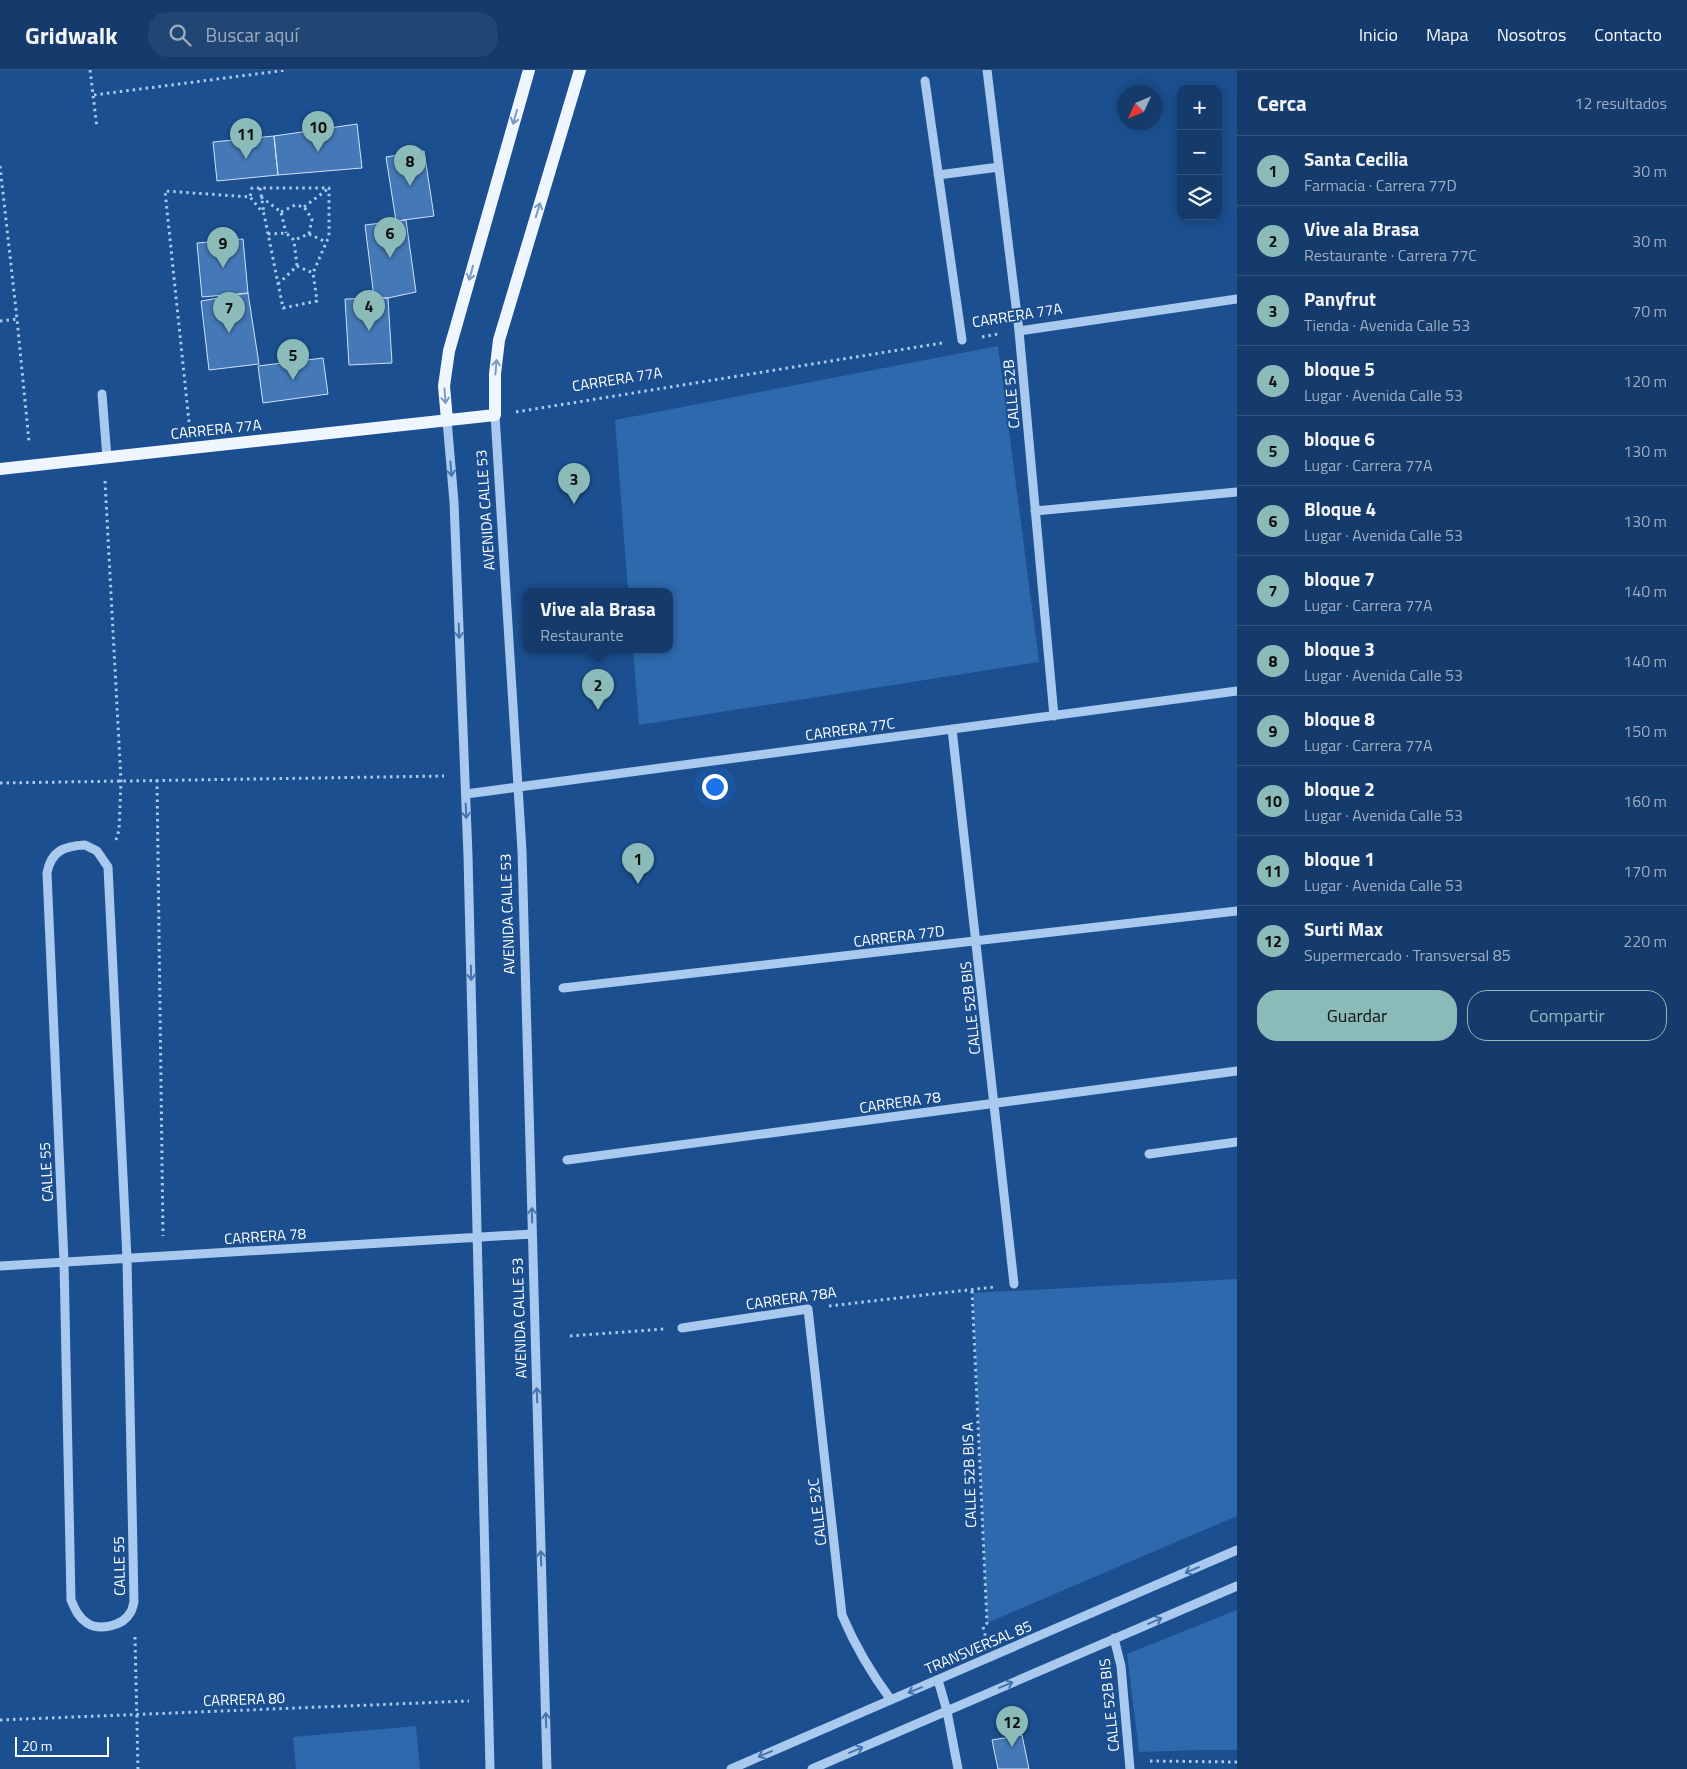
<!DOCTYPE html>
<html lang="es">
<head>
<meta charset="utf-8">
<style>
  :root { --surface:#143b6b; --page:#214673; --text:#f1f3f6; --muted:#9dadc1; --line:#33557e; --accent:#8bbbb9 }
  body { margin:0; font-family:"Titillium Web",sans-serif; background:var(--page); color:var(--text) }
  .controls { position:absolute; right:15px; top:15px; display:grid; overflow:hidden; border-radius:10px; box-shadow:0 2px 12px #0003 }
  .controls button { width:45px; height:45px; display:grid; place-items:center; padding:0; border:0; border-bottom:1px solid var(--line); background:var(--surface); color:var(--text); font:25px sans-serif }
  .compass { position:absolute; left:1117px; top:15px; width:45px; height:45px; border-radius:50%; background:var(--surface); box-shadow:0 2px 12px #0003; rotate:226deg }
  .scale { position:absolute; left:15px; bottom:12px; width:94px; box-sizing:border-box; padding-left:5px; border:2px solid #fff; border-top:0; font-size:14px; line-height:18px; white-space:nowrap; color:#fff; -webkit-text-stroke:4px #1b4f8f; paint-order:stroke }
  .you { position:absolute; left:714px; top:716px; width:18px; height:18px; margin:-12px; border:4px solid #fff; border-radius:50%; background:#1a73e8; box-shadow:0 0 0 8px #1a73e833 }
  .badge { display:grid; place-items:center; width:32px; height:32px; border-radius:50%; background:var(--accent); color:#111; font-size:16px; font-weight:700 }
  .pin { position:absolute; translate:-50% -41px; filter:drop-shadow(0 1px 2px #0008) }
  .pin::after { content:''; position:absolute; top:26px; width:18px; height:15px; background:inherit; clip-path:polygon(0 0,100% 0,50% 100%) }
  .popup { position:absolute; left:523px; top:518px; width:150px; height:65px; box-sizing:border-box; display:grid; place-content:center; border-radius:10px; background:var(--surface); filter:drop-shadow(0 1px 4px #0005); font-size:16px; white-space:nowrap; color:var(--muted) }
  .popup b { font-size:19px; color:var(--text) }
  .popup::after { content:''; position:absolute; left:50%; top:100%; margin-left:-10px; border:10px solid transparent; border-top-color:var(--surface) }
  .list { margin:0; padding:0; list-style:none }
  h2 { display:flex; justify-content:space-between; align-items:center; height:65px; margin:0; padding:0 20px; font-size:21px }
  h2 small { font-size:16px; font-weight:400; color:var(--muted) }
  .list li { display:grid; grid-template-columns:32px 1fr auto; gap:15px; align-items:center; box-sizing:border-box; height:70px; padding:0 20px; border-top:1px solid var(--line) }
  .list b { display:block; font-size:19px; white-space:nowrap }
  .list p { margin:0; font-size:16px; white-space:nowrap; color:var(--muted) }
  .list em { font-size:16px; font-style:normal; color:var(--muted) }
  .actions { display:flex; gap:10px; padding:15px 20px }
  .actions a { flex:1; padding:11px 0; border:1px solid var(--accent); border-radius:20px; text-align:center; font-size:18px; color:var(--accent) }
  .actions .main { background:var(--accent); color:#111 }
  .icon { flex:none; width:28px; height:28px; fill:none; stroke:currentColor; stroke-width:2; stroke-linecap:round; stroke-linejoin:round }
  .map { position:relative; flex:none; width:1237px; height:1699px; overflow:hidden }
  header { display:flex; align-items:center; gap:30px; box-sizing:border-box; height:70px; padding:0 25px; background:var(--surface); border-bottom:1px solid var(--line) }
  header strong { font-size:24px }
  nav { display:flex; gap:28px; margin-inline-start:auto; font-size:18px }
  .search { width:350px; height:45px; background:var(--page); display:flex; align-items:center; gap:12px; box-sizing:border-box; padding:0 18px; border-radius:20px; color:var(--muted); font-size:19px }
  main { display:flex }
  aside { flex:1; background:var(--surface) }
  .map>svg:first-child { display:block }
  .green { fill:#2e69ad }
  .building { fill:#4478b7; stroke:#cfe3fa }
  .lines { fill:none; stroke-linecap:round; stroke-linejoin:round }
  .path { stroke:#a9c9ee; stroke-width:3; stroke-dasharray:2.5 4; stroke-linecap:butt }
  .minor { stroke:#a9c9ee; stroke-width:9 }
  .major { stroke:#f0f6ff; stroke-width:12 }
  .oneway { stroke:#7b9ac1 }
  .oneway2 { stroke:#4674ac }
  .labels { text-anchor:middle; dominant-baseline:central; stroke-width:4; stroke-linejoin:round; paint-order:stroke }
  .street-label { font-size:15px; fill:#fff; stroke:#1b4f8f }
</style>
</head>
<body>
<header>
<strong>Gridwalk</strong>
<div class="search"><svg class="icon" aria-label="search" viewBox="0 0 24 24"><circle cx="10" cy="10" r="6"/><path d="M15 15l6 6"/></svg>Buscar aquí</div>
<nav><a>Inicio</a><a>Mapa</a><a>Nosotros</a><a>Contacto</a></nav>
</header>
<main>
<div class="map">
<svg width="1237" height="1699" viewBox="0 0 1237 1699">
  <rect width="100%" height="100%" fill="#1b4f8f"/>
  <path class="green" d="M998,276L1039,592L639,655L633,579H669V521H628L615,350Z
    M1237,1209V1446L987,1553L973,1223Z
    M1237,1540V1680H1201L1139,1682L1127,1584Z
    M416,1656L420,1699H296L293,1667Z"/>
  <path class="building" d="M357,54L362,98L278,105L274,66Z
    M274,66L278,105L217,111L213,72Z
    M424,81L434,146L396,151L386,87Z
    M406,150L416,222L388,228L374,227L365,155Z
    M243,169L248,223L202,227L197,173Z
    M248,223L259,294L209,300L201,231Z
    M388,228L392,293L349,295L345,229Z
    M323,288L328,324L263,333L258,296Z
    M1022,1665L1029,1699H998L992,1670Z"/>
  <g class="lines">
    <path class="path" d="M90,0L97,58
      M94,25L287,0
      M0,96L17,249
      M260,118L264,143
      M261,127L281,142L286,163
      M304,137L329,118
      M281,142L295,135L304,137L312,149L309,164L294,170
      M268,164L286,163L294,170L297,196
      M309,164L326,172
      M278,214L297,196L313,203
      M0,251L17,249L29,372
      M982,267L998,264
      M516,342L942,273
      M189,352L165,121L250,127L252,118H329V166L313,203L317,231L283,238L264,144L250,127
      M105,411L121,711L119,760L116,770
      M157,710L163,1166
      M0,713L444,706
      M972,1221L987,1553L983,1557L986,1568
      M829,1236L994,1217
      M570,1266L664,1259
      M135,1567L138,1699
      M0,1650L469,1631
      M1150,1691L1237,1692"/>
    <path class="minor" d="M987,0L1019,261L1054,646
      M925,11L962,270
      M938,105L999,97
      M1019,261L1237,229
      M102,324L107,388
      M495,345L522,781L547,1699
      M447,350L454,432L468,786L490,1699
      M1035,441L1237,422
      M952,659L1014,1214
      M466,724L1237,621
      M85,775L97,781L108,797L127,1189L134,1532C133,1535 132,1541 130,1543C123,1556 99,1561 87,1553C78,1547 75,1539 71,1530L64,1192L47,803C51,781 64,776 85,775Z
      M563,918L1237,841
      M1149,1084L1237,1072
      M567,1090L1237,1001
      M0,1196L532,1164
      M682,1258L808,1239L842,1545C855,1576 871,1603 891,1630
      M1114,1568L1121,1596L1130,1699
      M938,1610L947,1641L958,1699
      M731,1699L1237,1480
      M812,1699L1237,1516"/>
    <path class="major" d="M447,350L444,316L449,281L529,0
      M0,399L495,345V304L499,270L580,0"/>
  </g>
  <defs><path id="oneway-shaft" d="M-6 0H5M1.5-3L5.5 0L1.5 3" fill="none" stroke-width="1.6" stroke-linecap="round" stroke-linejoin="round" transform="scale(1.25)"/></defs>
  <g class="oneway">
    <use href="#oneway-shaft" transform="translate(515 47) rotate(106)"/>
    <use href="#oneway-shaft" transform="translate(538 140) rotate(-73)"/>
    <use href="#oneway-shaft" transform="translate(471 203) rotate(106)"/>
    <use href="#oneway-shaft" transform="translate(496 297) rotate(-85)"/>
    <use href="#oneway-shaft" transform="translate(445 326) rotate(86)"/>
  </g>
  <g class="oneway2">
    <use href="#oneway-shaft" transform="translate(451 399) rotate(85)"/>
    <use href="#oneway-shaft" transform="translate(459 561) rotate(88)"/>
    <use href="#oneway-shaft" transform="translate(466 741) rotate(88)"/>
    <use href="#oneway-shaft" transform="translate(471 903) rotate(89)"/>
    <use href="#oneway-shaft" transform="translate(532 1145) rotate(-92)"/>
    <use href="#oneway-shaft" transform="translate(537 1325) rotate(-92)"/>
    <use href="#oneway-shaft" transform="translate(541 1488) rotate(-92)"/>
    <use href="#oneway-shaft" transform="translate(1192 1500) rotate(157)"/>
    <use href="#oneway-shaft" transform="translate(1155 1551) rotate(-23)"/>
    <use href="#oneway-shaft" transform="translate(1006 1615) rotate(-23)"/>
    <use href="#oneway-shaft" transform="translate(915 1620) rotate(157)"/>
    <use href="#oneway-shaft" transform="translate(546 1650) rotate(-92)"/>
    <use href="#oneway-shaft" transform="translate(856 1680) rotate(-23)"/>
    <use href="#oneway-shaft" transform="translate(765 1684) rotate(157)"/>
  </g>
  <g class="labels">
    <g class="street-label">
      <text transform="translate(1017 245) rotate(-9)">CARRERA 77A</text>
      <text transform="translate(617 309) rotate(-9)">CARRERA 77A</text>
      <text transform="translate(1011 324) rotate(-95)">CALLE 52B</text>
      <text transform="translate(216 359) rotate(-6)">CARRERA 77A</text>
      <text transform="translate(485 440) rotate(-94)">AVENIDA CALLE 53</text>
      <text transform="translate(850 659) rotate(-8)">CARRERA 77C</text>
      <text transform="translate(507 844) rotate(-92)">AVENIDA CALLE 53</text>
      <text transform="translate(899 866) rotate(-7)">CARRERA 77D</text>
      <text transform="translate(970 938) rotate(-96)">CALLE 52B BIS</text>
      <text transform="translate(900 1032) rotate(-8)">CARRERA 78</text>
      <text transform="translate(46 1102) rotate(-93)">CALLE 55</text>
      <text transform="translate(265 1166) rotate(-4)">CARRERA 78</text>
      <text transform="translate(791 1228) rotate(-8)">CARRERA 78A</text>
      <text transform="translate(519 1248) rotate(-92)">AVENIDA CALLE 53</text>
      <text transform="translate(969 1405) rotate(-92)">CALLE 52B BIS A</text>
      <text transform="translate(817 1442) rotate(-97)">CALLE 52C</text>
      <text transform="translate(119 1496) rotate(-91)">CALLE 55</text>
      <text transform="translate(978 1577) rotate(-23)">TRANSVERSAL 85</text>
      <text transform="translate(244 1629) rotate(-2)">CARRERA 80</text>
      <text transform="translate(1109 1635) rotate(-96)">CALLE 52B BIS</text>
    </g>
  </g>
</svg>
<div class="controls">
<button>+</button>
<button>−</button>
<button><svg class="icon" aria-label="layers" viewBox="0 0 24 24"><path d="M12 4l9 5-9 5-9-5zM3 14l9 5 9-5"/></svg></button>
</div>
<svg class="compass" viewBox="-18 -18 36 36"><path d="M0-13l5 13h-10z" fill="#e53935"/><path d="M0 13l5-13h-10z" fill="#9dadc1"/></svg>
<div class="scale">20 m</div>
<div class="you"></div>
<div class="pin badge" style="left:638px;top:814px">1</div>
<div class="pin badge" style="left:598px;top:640px">2</div>
<div class="popup"><b>Vive ala Brasa</b>Restaurante</div>
<div class="pin badge" style="left:574px;top:434px">3</div>
<div class="pin badge" style="left:369px;top:261px">4</div>
<div class="pin badge" style="left:293px;top:310px">5</div>
<div class="pin badge" style="left:390px;top:188px">6</div>
<div class="pin badge" style="left:229px;top:263px">7</div>
<div class="pin badge" style="left:410px;top:116px">8</div>
<div class="pin badge" style="left:223px;top:198px">9</div>
<div class="pin badge" style="left:318px;top:82px">10</div>
<div class="pin badge" style="left:246px;top:89px">11</div>
<div class="pin badge" style="left:1012px;top:1677px">12</div>
</div>
<aside>
<h2>Cerca<small>12 resultados</small></h2>
<ul class="list">
<li><span class="badge">1</span><div><b>Santa Cecilia</b><p>Farmacia · Carrera 77D</p></div><em>30 m</em></li>
<li><span class="badge">2</span><div><b>Vive ala Brasa</b><p>Restaurante · Carrera 77C</p></div><em>30 m</em></li>
<li><span class="badge">3</span><div><b>Panyfrut</b><p>Tienda · Avenida Calle 53</p></div><em>70 m</em></li>
<li><span class="badge">4</span><div><b>bloque 5</b><p>Lugar · Avenida Calle 53</p></div><em>120 m</em></li>
<li><span class="badge">5</span><div><b>bloque 6</b><p>Lugar · Carrera 77A</p></div><em>130 m</em></li>
<li><span class="badge">6</span><div><b>Bloque 4</b><p>Lugar · Avenida Calle 53</p></div><em>130 m</em></li>
<li><span class="badge">7</span><div><b>bloque 7</b><p>Lugar · Carrera 77A</p></div><em>140 m</em></li>
<li><span class="badge">8</span><div><b>bloque 3</b><p>Lugar · Avenida Calle 53</p></div><em>140 m</em></li>
<li><span class="badge">9</span><div><b>bloque 8</b><p>Lugar · Carrera 77A</p></div><em>150 m</em></li>
<li><span class="badge">10</span><div><b>bloque 2</b><p>Lugar · Avenida Calle 53</p></div><em>160 m</em></li>
<li><span class="badge">11</span><div><b>bloque 1</b><p>Lugar · Avenida Calle 53</p></div><em>170 m</em></li>
<li><span class="badge">12</span><div><b>Surti Max</b><p>Supermercado · Transversal 85</p></div><em>220 m</em></li>
</ul>
<div class="actions"><a class="main">Guardar</a><a>Compartir</a></div>
</aside>
</main>
</body>
</html>
